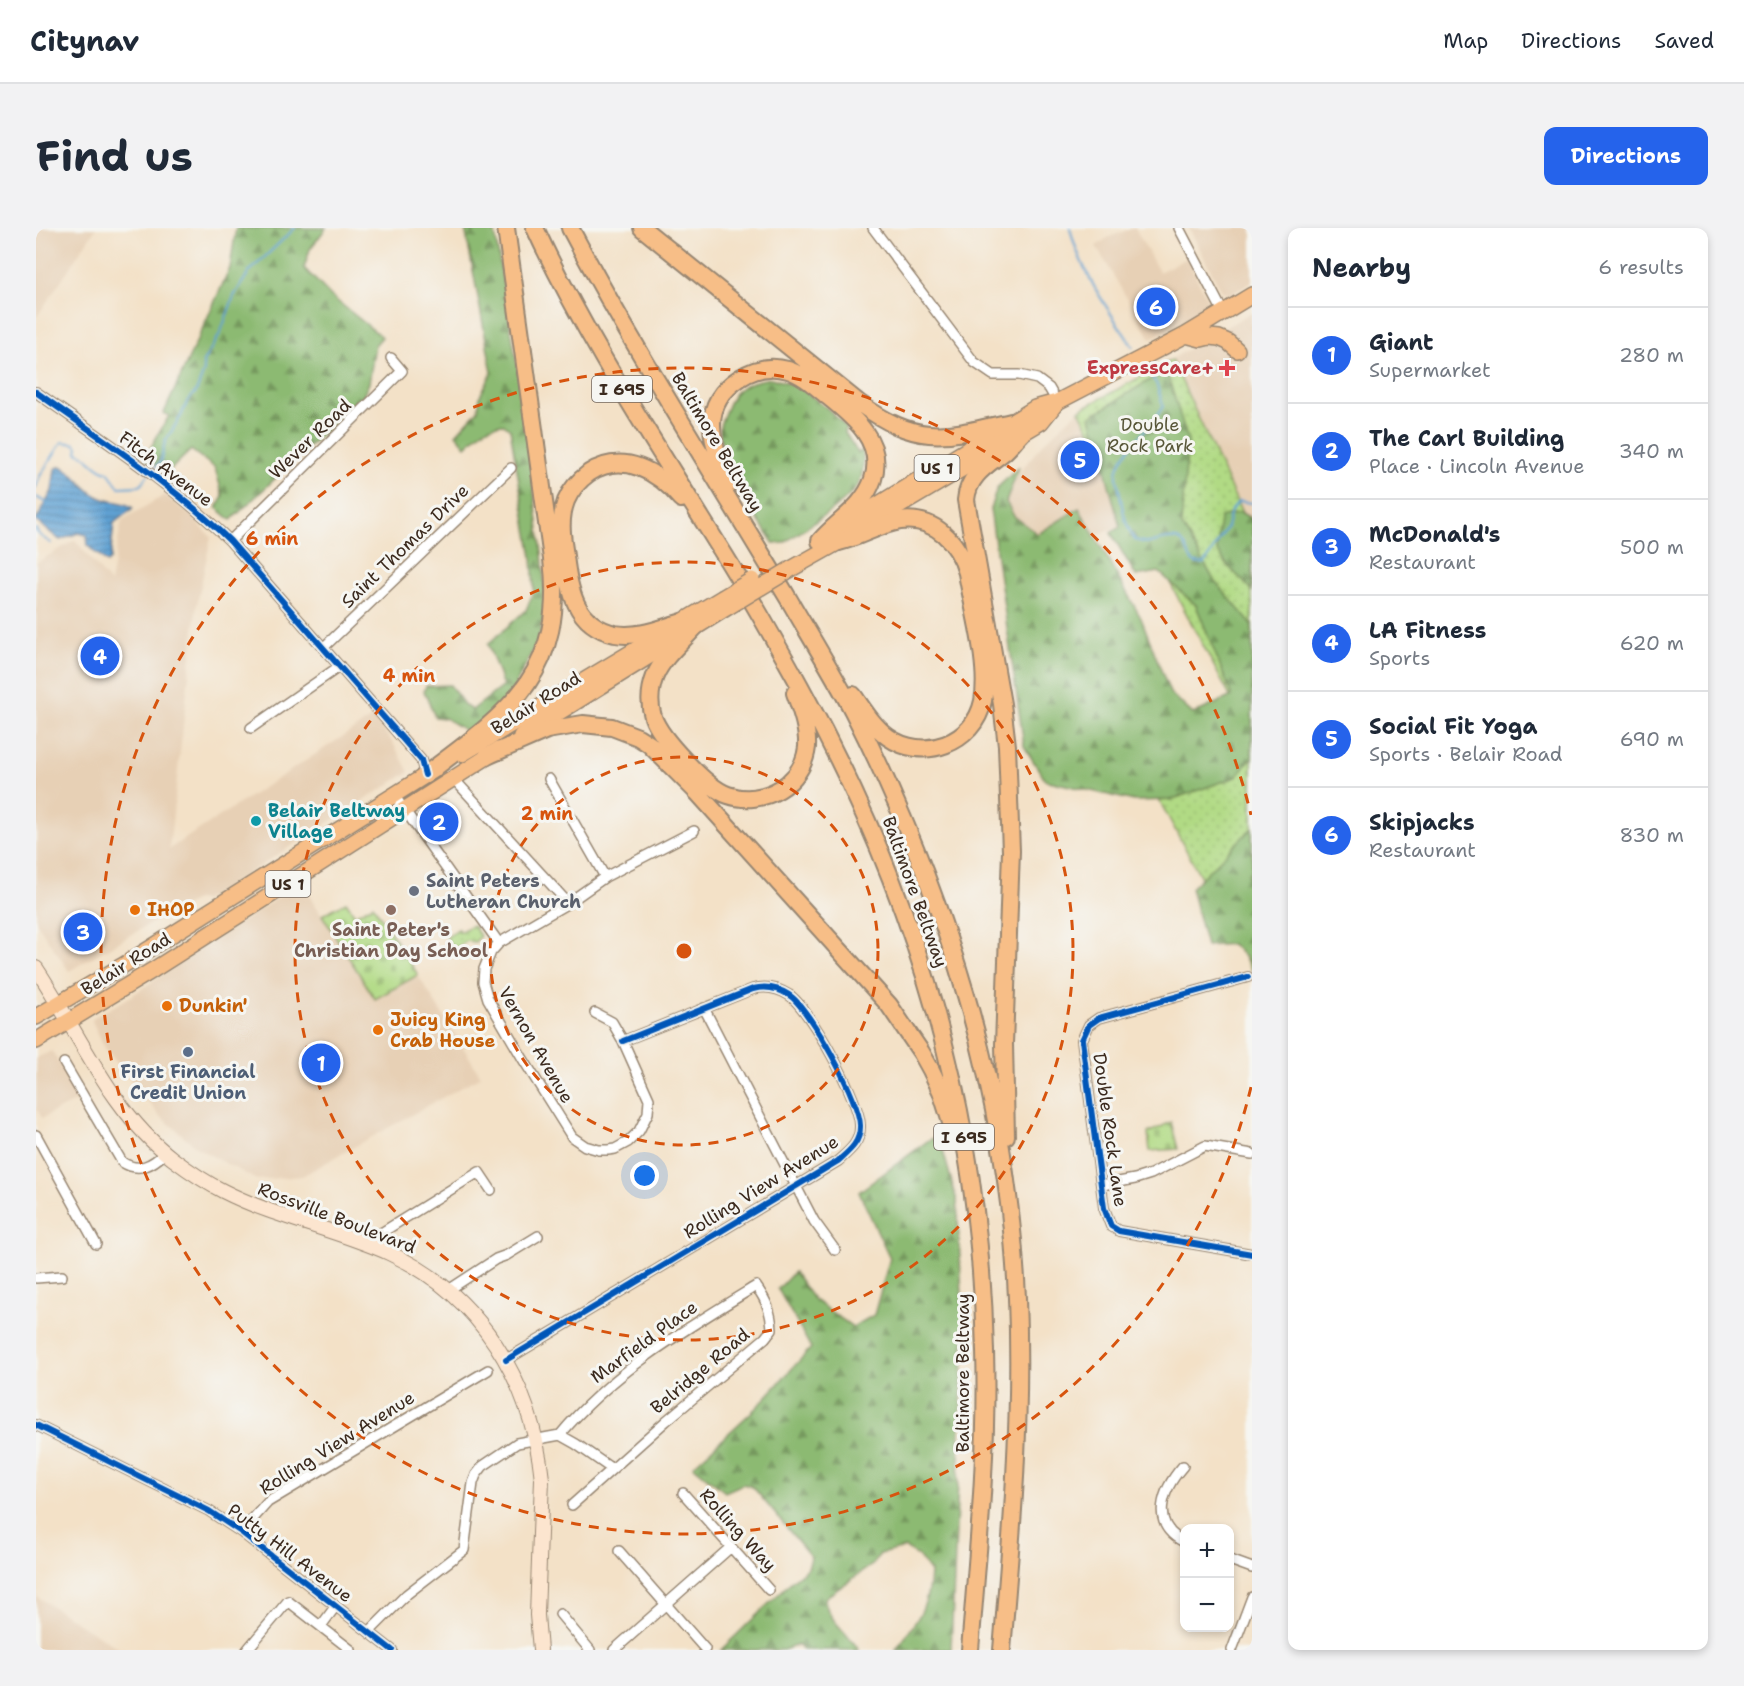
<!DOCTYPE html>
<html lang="en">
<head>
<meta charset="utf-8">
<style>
  :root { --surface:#fff; --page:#f2f2f3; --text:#1f2937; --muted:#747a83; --line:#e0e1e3; --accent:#2563eb }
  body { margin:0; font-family:"Shantell Sans",sans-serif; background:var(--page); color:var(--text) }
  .controls { position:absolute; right:18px; bottom:18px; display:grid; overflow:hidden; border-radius:12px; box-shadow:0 3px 9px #0003 }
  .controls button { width:54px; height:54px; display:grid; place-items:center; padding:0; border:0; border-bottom:2px solid var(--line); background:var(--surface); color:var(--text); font:30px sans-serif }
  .you { position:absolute; left:609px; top:948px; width:21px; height:21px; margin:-15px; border:4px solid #fff; border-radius:50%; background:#1a73e8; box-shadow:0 0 0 9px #1a73e833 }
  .badge { display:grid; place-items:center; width:39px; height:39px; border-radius:50%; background:var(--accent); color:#fff; font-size:20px; font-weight:700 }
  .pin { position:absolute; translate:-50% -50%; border:3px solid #fff; box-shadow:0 2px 6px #0006 }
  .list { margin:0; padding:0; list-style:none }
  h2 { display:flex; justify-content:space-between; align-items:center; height:78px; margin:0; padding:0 24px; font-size:26px }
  h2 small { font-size:20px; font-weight:400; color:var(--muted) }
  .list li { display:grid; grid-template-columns:39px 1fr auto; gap:18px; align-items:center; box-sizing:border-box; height:96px; padding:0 24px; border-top:2px solid var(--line) }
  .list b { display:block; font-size:22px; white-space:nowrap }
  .list p { margin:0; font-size:20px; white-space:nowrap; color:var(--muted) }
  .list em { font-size:20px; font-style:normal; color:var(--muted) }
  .map { position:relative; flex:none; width:1216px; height:1422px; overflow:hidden; border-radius:12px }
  header { display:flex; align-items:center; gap:36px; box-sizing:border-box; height:84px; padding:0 30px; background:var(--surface); border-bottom:2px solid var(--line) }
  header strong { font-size:28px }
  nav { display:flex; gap:33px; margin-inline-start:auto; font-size:21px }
  .intro { display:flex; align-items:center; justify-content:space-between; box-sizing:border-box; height:144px; padding:0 36px }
  h1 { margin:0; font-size:42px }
  .button { padding:15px 27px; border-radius:12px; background:var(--accent); color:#fff; font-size:21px; font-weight:700 }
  main { display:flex; gap:36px; padding:0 36px }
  aside { flex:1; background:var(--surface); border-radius:12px; box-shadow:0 3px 9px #0003 }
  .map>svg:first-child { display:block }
  .built { fill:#e7d0b5 }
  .green { fill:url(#green-dots); stroke:#768251; stroke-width:1.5 }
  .forest { fill:url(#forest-firs); stroke:#647248; stroke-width:1.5 }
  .cemetery { fill:url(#cemetery-stones); stroke:#768251; stroke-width:1.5 }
  .water { fill:url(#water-rules); stroke:#4d6678; stroke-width:1.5 }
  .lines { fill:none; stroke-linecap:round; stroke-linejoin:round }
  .stream { stroke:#5fa1d3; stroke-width:2 }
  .minor-casing { stroke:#978672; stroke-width:12 }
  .secondary-casing { stroke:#978672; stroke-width:16 }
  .primary-casing { stroke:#978672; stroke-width:18 }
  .trunk-casing { stroke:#978672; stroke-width:18 }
  .motorway-casing { stroke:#978672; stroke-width:20 }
  .minor { stroke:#fff; stroke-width:9 }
  .secondary { stroke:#fce5cf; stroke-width:14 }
  .primary { stroke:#f7be87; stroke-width:15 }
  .trunk { stroke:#f7be87; stroke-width:15 }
  .motorway { stroke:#f7be87; stroke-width:16 }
  .trunk-bridge-casing { stroke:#978672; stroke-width:18; stroke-linecap:butt }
  .trunk-bridge { stroke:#f7be87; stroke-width:15 }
  .cycleway-casing { stroke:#f6f6f2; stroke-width:10 }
  .cycleway { stroke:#0057b8; stroke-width:6 }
  .ring { fill:none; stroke:#d7540e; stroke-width:3; stroke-dasharray:10 8 }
  .health-dot { fill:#e0444e; stroke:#f6f6f2; stroke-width:2 }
  .culture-dot { fill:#0f9aa8; stroke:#f6f6f2; stroke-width:2 }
  .worship-dot { fill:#6b7280; stroke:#f6f6f2; stroke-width:2 }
  .food-dot { fill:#e8710a; stroke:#f6f6f2; stroke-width:2 }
  .education-dot { fill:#8d6e63; stroke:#f6f6f2; stroke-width:2 }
  .service-dot { fill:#5c6f8a; stroke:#f6f6f2; stroke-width:2 }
  .labels { text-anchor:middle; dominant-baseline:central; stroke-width:6; stroke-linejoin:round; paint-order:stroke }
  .shield { fill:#f6f6f2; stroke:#73675e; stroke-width:1.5 }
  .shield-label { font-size:16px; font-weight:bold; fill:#3b2a1e }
  .health-label { font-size:18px; font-weight:bold; fill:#be3a42; stroke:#f6f6f2; text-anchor:end }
  .park-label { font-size:18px; fill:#585638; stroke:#f6f6f2 }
  .street-label { font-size:18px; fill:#3b2a1e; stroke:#f6f6f2 }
  .culture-label { font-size:18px; font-weight:bold; fill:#0d838f; stroke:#f6f6f2; text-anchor:start }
  .worship-label { font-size:18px; font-weight:bold; fill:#5b616d; stroke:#f6f6f2; text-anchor:start }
  .food-label { font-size:18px; font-weight:bold; fill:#c56008; stroke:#f6f6f2; text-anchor:start }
  .education-label { font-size:18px; font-weight:bold; fill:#785e54; stroke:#f6f6f2 }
  .service-label { font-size:18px; font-weight:bold; fill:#4e5e75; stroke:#f6f6f2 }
  .centre { fill:#d7540e; stroke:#f6f6f2; stroke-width:3 }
  .ring-label { font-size:18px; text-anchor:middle; font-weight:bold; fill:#d7540e; stroke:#f6f6f2; stroke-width:6; stroke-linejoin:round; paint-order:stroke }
</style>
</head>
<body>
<header>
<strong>Citynav</strong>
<nav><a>Map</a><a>Directions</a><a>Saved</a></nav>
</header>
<div class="intro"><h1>Find us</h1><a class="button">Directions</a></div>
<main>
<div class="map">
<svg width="1216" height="1422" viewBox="0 0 1216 1422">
  <defs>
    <pattern id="green-dots" width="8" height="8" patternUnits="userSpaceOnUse" patternTransform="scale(1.5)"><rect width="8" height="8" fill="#b1da84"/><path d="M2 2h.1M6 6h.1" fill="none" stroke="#99bb72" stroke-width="1.8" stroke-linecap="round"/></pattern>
    <pattern id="forest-firs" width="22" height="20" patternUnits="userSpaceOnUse" patternTransform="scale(1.5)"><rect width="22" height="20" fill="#8cba72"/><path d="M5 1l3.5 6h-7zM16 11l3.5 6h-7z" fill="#74975d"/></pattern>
    <pattern id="cemetery-stones" width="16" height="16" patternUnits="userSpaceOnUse" patternTransform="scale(1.5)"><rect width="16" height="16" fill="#b1da84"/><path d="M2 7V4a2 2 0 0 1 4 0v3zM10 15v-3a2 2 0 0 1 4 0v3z" fill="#99bb72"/></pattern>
    <pattern id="water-rules" width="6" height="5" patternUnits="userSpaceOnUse" patternTransform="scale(1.5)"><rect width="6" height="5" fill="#5fa1d3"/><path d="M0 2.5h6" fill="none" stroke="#5083ab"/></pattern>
  </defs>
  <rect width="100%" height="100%" fill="#f6f6f2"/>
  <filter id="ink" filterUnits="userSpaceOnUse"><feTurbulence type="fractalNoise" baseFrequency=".0167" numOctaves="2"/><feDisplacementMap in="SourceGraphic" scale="12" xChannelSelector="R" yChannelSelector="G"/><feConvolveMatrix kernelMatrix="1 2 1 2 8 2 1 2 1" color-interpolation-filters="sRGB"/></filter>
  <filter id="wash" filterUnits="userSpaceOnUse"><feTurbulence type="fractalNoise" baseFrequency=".008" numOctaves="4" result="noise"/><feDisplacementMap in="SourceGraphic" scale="24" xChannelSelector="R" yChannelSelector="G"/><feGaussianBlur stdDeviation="1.35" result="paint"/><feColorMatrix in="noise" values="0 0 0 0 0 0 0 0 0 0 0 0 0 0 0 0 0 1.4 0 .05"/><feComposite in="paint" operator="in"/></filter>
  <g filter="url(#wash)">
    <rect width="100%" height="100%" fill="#f3e1c7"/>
    <path class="built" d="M0,0H60L0,90Z
      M1097,0H1099L1123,44L1151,30L1175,79L1115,111L1060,18L1073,9Z
      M1153,0H1216V53L1193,67L1189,65L1185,62Z
      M1216,84V303L1214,302L1136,132L1108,147Z
      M1043,182L1088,295L967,350L962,290L983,245L1007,215Z
      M129,267L155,288L175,309L161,376L133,621L337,489L357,515L373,544L168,673L160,672L124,690L33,743L0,694V335L39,312L74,355L86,292Z
      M265,654L339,771L382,747L445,848L266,948L221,952L163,921L123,887L69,820L56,793L58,789L89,772Z
      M16,823L44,871L6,890L0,880V830Z
      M0,1368L85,1422H0Z"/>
    <path class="green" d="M1136,132L1214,302L1216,303V743L1098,526L1199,478L1043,182Z
      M437,697L444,708L439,714L431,713L418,721L410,710L422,701L423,704Z"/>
    <path class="forest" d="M200,0H290L274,21L268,40L295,68L346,109L339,117L333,155L327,168L195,292L181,280L187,268L179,240L155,222L133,243L108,231L133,188L128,185L194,40Z
      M429,0H458L484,155L506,325L510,374L503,411L473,469L433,505L409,490L399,489L388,463L390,458L414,457L429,478L436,482L467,458L452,416L490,382L498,363L496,329L474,201L468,196C452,196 441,207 430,218L420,206L442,182L444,168L456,144Z
      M1130,142L1152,213L1145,296L1178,352L1216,397V529L1200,549L1134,572L1098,573L1009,552L988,518L954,281L961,260L983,239L970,274L978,288L1002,306L1043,280L1105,390L1134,465L1157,486L1196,468L1160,377L1123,344L1100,348L1075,305L1084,299L1055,188Z
      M735,150L762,158L792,181L811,200L808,203L822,225L827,222C827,233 828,245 823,255C814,274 766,302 748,315L738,316C718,285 683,239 684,200C684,194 688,188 690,182C699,158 711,154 735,150Z
      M1204,284L1216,291V362L1192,338L1181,322L1184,289Z
      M1216,600V642L1212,646L1216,651V737L1196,716L1170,718L1155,660Z
      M903,908L921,973L928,1105L915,1422H860C880,1394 893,1380 894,1344L881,1327L869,1320L844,1326L836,1337L789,1370C789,1390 813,1406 823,1422H768L762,1417L747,1422H685L756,1353L772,1340L775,1329L717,1259L707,1256L689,1264L657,1238L721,1179L775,1120L742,1061L758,1044L777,1071L817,1099L838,1087L854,1030L823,964L893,912Z"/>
    <path class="cemetery" d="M310,674L319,687L337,677L382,747L339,771L286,687Z
      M1135,894L1142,921L1114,923L1112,905Z"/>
    <path class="water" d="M25,238C39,245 47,260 61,268C72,275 87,272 97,280L78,295L74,332L71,335L52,318L51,307L42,305L24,312L0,293L16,263L19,241Z"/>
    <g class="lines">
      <path class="stream" d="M1034,0C1044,43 1073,83 1097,119
        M1112,142L1121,157L1127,178C1116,200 1087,219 1081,244C1080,252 1084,264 1085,272C1088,287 1090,299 1099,312C1104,313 1108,315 1113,315C1122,314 1135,308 1143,312C1157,318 1147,339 1169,335L1191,299L1195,282L1203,273L1216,275
        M116,243L124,235L129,214L145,188L152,172L160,164L168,143L167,134L184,106L198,68L213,44L259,0
        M0,259L4,248L26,214L40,216L42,219L41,224C54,228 58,241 72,244L83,259L104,258L112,247
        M0,269L11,275
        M0,301L3,307L15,315"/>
    </g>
  </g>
  <g filter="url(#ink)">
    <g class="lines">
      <g class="minor-casing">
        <path id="minor" d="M837,0L938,134L957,147H983L1001,151L1013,160L1021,174
          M1143,0L1187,84
          M0,164C66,211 136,256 194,313L385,532L389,547
          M194,313L366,143L355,130
          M287,420L475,240
          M215,500L304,438
          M417,550L532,675
          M513,551L569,649
          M358,567L463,715
          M1212,749L1063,790L1053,797L1046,812L1068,980L1075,998L1083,1003L1216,1026
          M668,780L778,993L799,1022
          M559,785L576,794L587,813L613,871L612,885L603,903L592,914L579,921L572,922H563L549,918L536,909L487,831L452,771L447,754L448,741L455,724L463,715L532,675L569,649L658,603
          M28,835L86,934C103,945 116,937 129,925
          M0,907L60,1016
          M1066,957L1099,951L1115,946L1169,918L1216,926
          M339,1020L345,1005L443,944L455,962
          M0,1050L26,1048
          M411,1063L460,1031L471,1027L502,1008
          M470,1132L802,933C813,923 824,915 824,899C826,876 773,779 753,767C742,760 729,758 717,761L587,813
          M0,1197L173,1283L205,1304L356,1422
          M524,1207C576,1144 651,1100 720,1058C730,1072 735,1083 736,1101L729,1110L630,1193L536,1277
          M1147,1238C1126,1262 1113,1296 1148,1314
          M647,1265L733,1362
          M205,1304L232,1274L452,1142
          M583,1323L669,1421
          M1194,1332L1216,1340
          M524,1386L554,1422
          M285,1398L299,1379
          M333,1404L371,1366L428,1322L437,1255L440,1247L447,1238L481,1215L524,1207L540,1216L576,1241
          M211,1422L252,1373L315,1422
          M578,1422L695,1319
          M1196,1422L1216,1369"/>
      </g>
      <g class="secondary-casing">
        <path id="secondary" d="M0,740C43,804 74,883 137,931C153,943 169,954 187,963C240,990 299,1001 353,1025C444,1066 496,1154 506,1251L501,1387L504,1422"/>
      </g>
      <g class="primary-casing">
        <path id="primary" d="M1150,107L1165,111L1173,109L1183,110L1192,114L1201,122
          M804,300L999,180L1021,174L1150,107L1216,67
          M823,302L1005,194L1021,174"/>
      </g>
      <g class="trunk-casing">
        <path id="trunk" d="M755,341L803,314
          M485,508L692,379
          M426,526L686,370
          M0,789L86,738L398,542
          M0,813L117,742L462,522"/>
      </g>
      <g class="motorway-casing">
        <path id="motorway" d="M499,0C549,109 616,210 679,312C709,359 737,409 764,458C880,667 944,884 949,1123C952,1223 942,1323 934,1422
          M534,0C601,127 679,247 752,370C774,408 797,445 817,483C909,665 972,865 981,1070C986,1188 976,1305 966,1422
          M606,0L823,175C882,218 909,209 975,194
          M693,255C676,216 661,178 704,150C718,141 735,137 752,142C766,146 778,157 790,167C816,188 849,213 837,251C828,279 802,292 784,313
          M645,271C622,243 587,223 553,245C542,253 535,261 530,273C523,291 526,309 529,328C533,362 539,397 579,406C602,410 625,400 647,394
          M803,314C824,309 844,296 864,293C899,288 923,315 931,345C937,381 954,438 947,473C938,516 887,534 852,509C837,498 827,481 817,467
          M659,399C646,414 627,429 619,448C614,461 613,476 617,489C624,510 671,560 692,567C727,579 767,556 771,519C772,501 765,482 759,465
          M451,528L511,502L547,496L576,499L602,509L613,516L661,564L853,777L885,824L895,842L905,863L918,904
          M389,547C472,485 530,446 516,331L470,0
          M970,908L968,816L975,623L971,518L966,476L930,272C932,248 950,238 968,224C974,219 979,212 985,206"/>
      </g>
      <use href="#minor" class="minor"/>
      <use href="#secondary" class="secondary"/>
      <use href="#primary" class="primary"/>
      <use href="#trunk" class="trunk"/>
      <use href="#motorway" class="motorway"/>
      <g class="trunk-bridge-casing">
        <path id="trunk-bridge" d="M686,370L716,352
          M692,379L755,341"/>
      </g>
      <use href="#trunk-bridge" class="trunk-bridge"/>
      <g class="cycleway-casing">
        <path id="cycleway" d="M0,164C66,211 136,256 194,313L385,532L389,547
          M1212,749L1063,790L1053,797L1046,812L1068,980L1075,998L1083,1003L1216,1026
          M470,1132L802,933C813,923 824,915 824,899C826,876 773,779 753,767C742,760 729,758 717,761L587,813
          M0,1197L173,1283L205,1304L356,1422"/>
      </g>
      <use href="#cycleway" class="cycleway"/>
    </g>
  </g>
  <g class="ring">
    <circle cx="648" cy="723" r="194"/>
    <circle cx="648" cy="723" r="389"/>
    <path d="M1215 859A583 583 0 1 1 1215 587"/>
  </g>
  <path class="health-dot" d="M1188 131h6v6h6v6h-6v6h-6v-6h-6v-6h6z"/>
  <circle class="culture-dot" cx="220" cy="593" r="6"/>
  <circle class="worship-dot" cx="378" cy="663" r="6"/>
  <g class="food-dot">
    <circle cx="99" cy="682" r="6"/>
    <circle cx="131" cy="778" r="6"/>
    <circle cx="342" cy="802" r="6"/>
  </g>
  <circle class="education-dot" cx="355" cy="682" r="6"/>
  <circle class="service-dot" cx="152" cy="824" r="6"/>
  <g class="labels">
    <g class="shield">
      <rect x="556" y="148" width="60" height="26" rx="4.5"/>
      <rect x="878.5" y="227" width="45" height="26" rx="4.5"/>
      <rect x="229.5" y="643" width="45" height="26" rx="4.5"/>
      <rect x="898" y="896" width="60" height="26" rx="4.5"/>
    </g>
    <g class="shield-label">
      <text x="586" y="161">I 695</text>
      <text x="901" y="240">US 1</text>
      <text x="252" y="656">US 1</text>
      <text x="928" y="909">I 695</text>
    </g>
    <g class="health-label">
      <text x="1178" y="140">ExpressCare+</text>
    </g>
    <g class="park-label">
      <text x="1114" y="197">Double<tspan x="1114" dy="21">Rock Park</tspan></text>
    </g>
    <g class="street-label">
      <text transform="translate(274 211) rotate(-44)">Wever Road</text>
      <text transform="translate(681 214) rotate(59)">Baltimore Beltway</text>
      <text transform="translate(130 241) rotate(37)">Fitch Avenue</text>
      <text transform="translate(369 318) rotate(-44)">Saint Thomas Drive</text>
      <text transform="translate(500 475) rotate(-32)">Belair Road</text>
      <text transform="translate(879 664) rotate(70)">Baltimore Beltway</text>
      <text transform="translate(90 736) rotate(-32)">Belair Road</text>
      <text transform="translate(500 817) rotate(60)">Vernon Avenue</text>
      <text transform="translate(1074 902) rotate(82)">Double Rock Lane</text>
      <text transform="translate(725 959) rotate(-32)">Rolling View Avenue</text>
      <text transform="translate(301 990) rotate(21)">Rossville Boulevard</text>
      <text transform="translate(608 1114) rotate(-36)">Marfield Place</text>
      <text transform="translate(664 1143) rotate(-40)">Belridge Road</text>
      <text transform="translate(927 1145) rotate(-90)">Baltimore Beltway</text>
      <text transform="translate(301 1215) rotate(-32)">Rolling View Avenue</text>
      <text transform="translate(702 1302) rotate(48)">Rolling Way</text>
      <text transform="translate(254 1325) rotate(37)">Putty Hill Avenue</text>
    </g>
    <g class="culture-label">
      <text x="232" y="583">Belair Beltway<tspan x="232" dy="21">Village</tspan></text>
    </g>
    <g class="worship-label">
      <text x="390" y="653">Saint Peters<tspan x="390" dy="21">Lutheran Church</tspan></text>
    </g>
    <g class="food-label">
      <text x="111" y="682">IHOP</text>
      <text x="143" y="778">Dunkin'</text>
      <text x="354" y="792">Juicy King<tspan x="354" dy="21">Crab House</tspan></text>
    </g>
    <g class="education-label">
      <text x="355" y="702">Saint Peter's<tspan x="355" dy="21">Christian Day School</tspan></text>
    </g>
    <g class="service-label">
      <text x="152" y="844">First Financial<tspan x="152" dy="21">Credit Union</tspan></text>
    </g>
  </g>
  <circle cx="648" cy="723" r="9" class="centre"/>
  <g class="ring-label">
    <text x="236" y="317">6 min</text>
    <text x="373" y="454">4 min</text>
    <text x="511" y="592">2 min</text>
  </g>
</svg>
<div class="controls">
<button>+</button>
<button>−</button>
</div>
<div class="you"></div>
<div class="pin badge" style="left:285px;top:835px">1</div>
<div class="pin badge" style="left:403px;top:594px">2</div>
<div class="pin badge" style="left:47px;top:704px">3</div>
<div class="pin badge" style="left:64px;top:428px">4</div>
<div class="pin badge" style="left:1044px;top:232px">5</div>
<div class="pin badge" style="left:1120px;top:79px">6</div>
</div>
<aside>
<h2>Nearby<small>6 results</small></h2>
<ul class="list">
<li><span class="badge">1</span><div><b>Giant</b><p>Supermarket</p></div><em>280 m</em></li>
<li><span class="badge">2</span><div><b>The Carl Building</b><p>Place · Lincoln Avenue</p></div><em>340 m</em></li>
<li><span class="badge">3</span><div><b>McDonald's</b><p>Restaurant</p></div><em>500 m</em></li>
<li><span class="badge">4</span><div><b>LA Fitness</b><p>Sports</p></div><em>620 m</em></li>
<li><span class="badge">5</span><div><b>Social Fit Yoga</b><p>Sports · Belair Road</p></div><em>690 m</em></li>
<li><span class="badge">6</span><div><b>Skipjacks</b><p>Restaurant</p></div><em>830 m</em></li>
</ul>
</aside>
</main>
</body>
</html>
